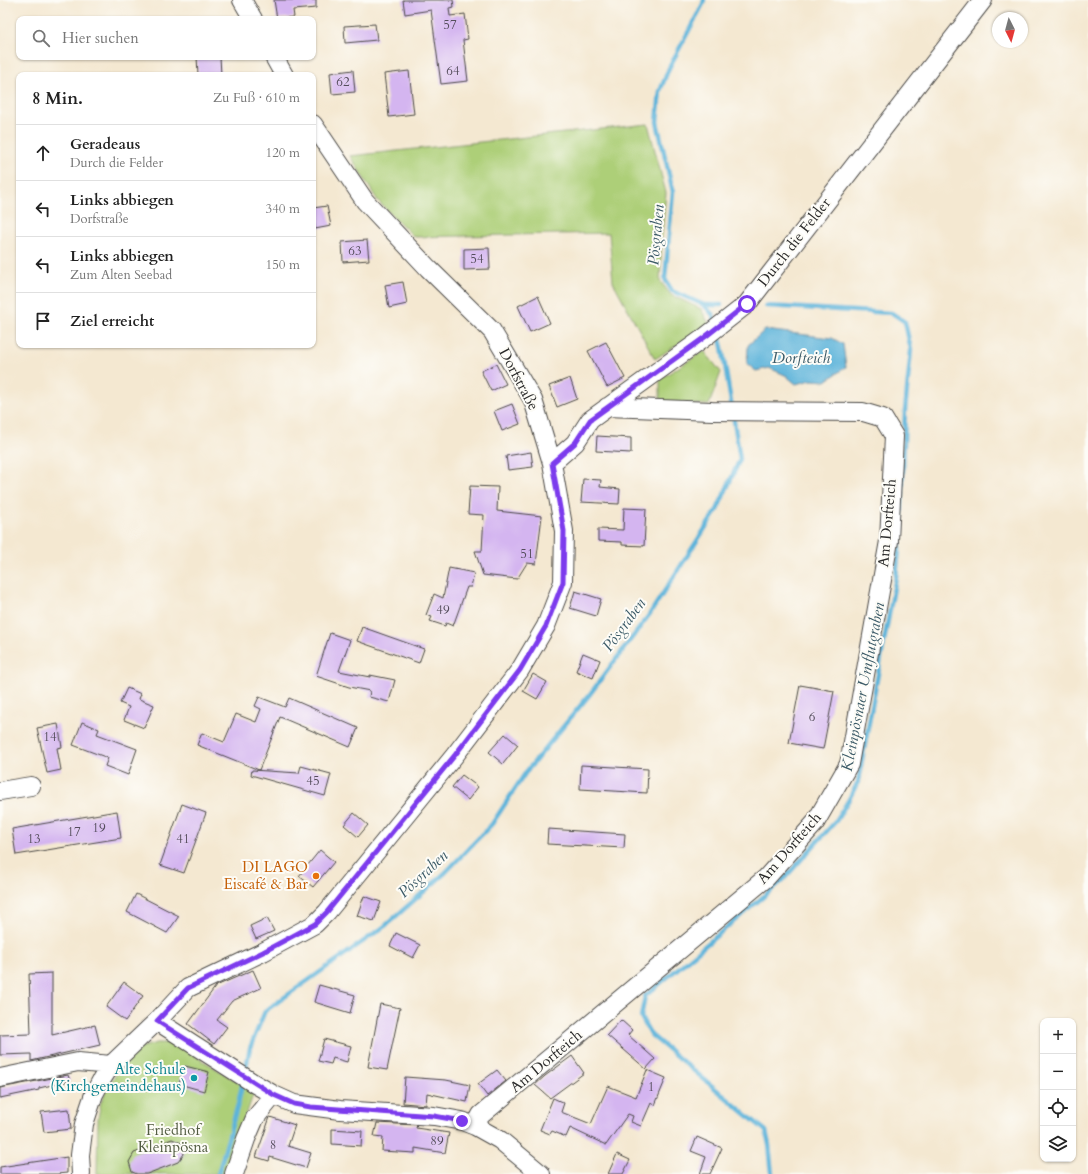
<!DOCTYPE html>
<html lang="de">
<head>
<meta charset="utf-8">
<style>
  :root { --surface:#fff; --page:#f2f2f2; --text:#222; --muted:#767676; --line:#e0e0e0 }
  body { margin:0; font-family:Cardo,serif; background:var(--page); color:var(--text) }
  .controls { position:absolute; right:12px; bottom:12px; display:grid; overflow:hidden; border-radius:8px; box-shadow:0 1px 3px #0004 }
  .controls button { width:36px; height:36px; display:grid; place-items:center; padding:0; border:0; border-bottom:1px solid var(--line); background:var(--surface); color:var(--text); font:20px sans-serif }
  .compass { position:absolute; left:992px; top:12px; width:36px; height:36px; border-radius:50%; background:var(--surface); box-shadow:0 1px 3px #0004; rotate:174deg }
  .stop { position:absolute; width:12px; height:12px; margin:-9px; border:3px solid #7c3aed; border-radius:50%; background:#fff }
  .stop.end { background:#7c3aed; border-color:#fff; box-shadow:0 1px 4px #0008 }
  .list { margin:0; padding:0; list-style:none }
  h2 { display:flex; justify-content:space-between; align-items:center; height:52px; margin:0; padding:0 16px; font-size:17px }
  h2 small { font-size:13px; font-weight:400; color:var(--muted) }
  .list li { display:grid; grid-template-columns:26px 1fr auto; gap:12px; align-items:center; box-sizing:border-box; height:56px; padding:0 16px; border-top:1px solid var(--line) }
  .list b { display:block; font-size:15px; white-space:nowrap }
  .list p { margin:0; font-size:13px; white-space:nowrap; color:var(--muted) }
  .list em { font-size:13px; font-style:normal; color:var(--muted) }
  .icon { flex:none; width:22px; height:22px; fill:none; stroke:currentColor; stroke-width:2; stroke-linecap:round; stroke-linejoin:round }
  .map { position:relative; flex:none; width:1088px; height:1174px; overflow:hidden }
  .search { position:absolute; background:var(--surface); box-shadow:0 1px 3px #0004; left:16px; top:16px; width:300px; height:44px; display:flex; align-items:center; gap:10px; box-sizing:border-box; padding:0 14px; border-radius:8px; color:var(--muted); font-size:15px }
  .panel { position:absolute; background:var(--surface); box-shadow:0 1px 3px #0004; left:16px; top:72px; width:300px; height:276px; border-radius:8px }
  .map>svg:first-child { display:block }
  .green { fill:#adcf78; stroke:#6c7d52 }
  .water { fill:#5db4da; stroke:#447082 }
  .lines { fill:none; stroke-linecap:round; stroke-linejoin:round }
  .stream { stroke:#5db4da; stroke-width:4.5 }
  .building { fill:#d4b5f0 }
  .minor-casing { stroke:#494744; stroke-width:20 }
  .minor { stroke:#fff; stroke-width:18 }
  .route { stroke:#7c3aed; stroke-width:5 }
  .food-dot { fill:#e8710a; stroke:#fdfcf7; stroke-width:1.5 }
  .culture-dot { fill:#0f9aa8; stroke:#fdfcf7; stroke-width:1.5 }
  .labels { text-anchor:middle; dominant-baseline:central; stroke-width:4; stroke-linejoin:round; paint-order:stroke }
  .number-label { font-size:13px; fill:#554e5c }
  .street-label { font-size:15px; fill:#2b2b2b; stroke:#fdfcf7 }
  .food-label { font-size:15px; fill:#c56008; stroke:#fdfcf7; text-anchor:end }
  .culture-label { font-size:15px; fill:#0d838f; stroke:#fdfcf7; text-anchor:end }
  .park-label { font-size:15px; fill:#525c42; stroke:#fdfcf7 }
  .water-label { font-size:16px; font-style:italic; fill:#3c5b68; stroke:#fdfcf7 }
</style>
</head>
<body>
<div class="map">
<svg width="1088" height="1174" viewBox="0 0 1088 1174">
  <rect width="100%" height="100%" fill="#fdfcf7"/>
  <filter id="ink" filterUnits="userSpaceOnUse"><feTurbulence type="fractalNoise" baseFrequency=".025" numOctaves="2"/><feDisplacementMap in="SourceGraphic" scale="8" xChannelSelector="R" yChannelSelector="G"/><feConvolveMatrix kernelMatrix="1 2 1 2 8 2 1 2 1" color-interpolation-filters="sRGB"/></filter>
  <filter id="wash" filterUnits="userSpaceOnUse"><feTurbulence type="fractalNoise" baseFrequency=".012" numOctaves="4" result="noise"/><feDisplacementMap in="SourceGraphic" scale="16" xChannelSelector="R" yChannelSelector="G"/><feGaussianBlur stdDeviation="0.9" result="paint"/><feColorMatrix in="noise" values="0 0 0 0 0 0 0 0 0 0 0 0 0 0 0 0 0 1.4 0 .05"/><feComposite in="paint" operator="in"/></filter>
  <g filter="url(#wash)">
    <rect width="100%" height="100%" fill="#f4e8d1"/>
    <path class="green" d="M648,124L666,193L662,234L660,281L671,295L701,309L709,324L655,359L613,282L609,233L414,237L378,201L350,156Z
      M704,351L721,372L709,405L660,402V379Z
      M157,1043H170L182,1048L254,1092L226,1174H97L98,1118L101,1102L108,1086L122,1066L142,1047Z"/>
    <path class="water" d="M765,330L832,338L843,344L846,367L826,381L811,380L796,384L785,375L769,368L756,371L747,364L748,345Z"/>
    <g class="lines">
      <path class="stream" d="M704,0L703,4L669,68L660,91L657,122L673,192L665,279L672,291L704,305L713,315L715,323
        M704,305H721
        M766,306L892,313L905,322L911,350L905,411L901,532L896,577L858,782L848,801L836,821L782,881L645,996L641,1017L651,1035L766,1131L769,1145L772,1174
        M718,332L722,347L732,408
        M245,1072L250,1048L265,1011L385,926L445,873L492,824L526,772L590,694L649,615L717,510L740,459L733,415
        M218,1174L238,1104L243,1081"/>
    </g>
    <g id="blocks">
      <path class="building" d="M274,0H316V8L293,10L294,17L277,19Z
        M403,0H453L454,7L449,8L450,16L465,14L468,39L463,40L468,81L441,84L431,10L405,14Z
        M375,24L377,40L345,43L344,26Z
        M197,57H220L221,75H198Z
        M353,70L355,92L332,94L330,73Z
        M409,71L414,114L389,117L384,74Z
        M327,206L331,226L315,229L313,208Z
        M367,240L369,260L343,262L342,242Z
        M489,248L490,269L464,270V249Z
        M403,282L407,304L389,308L385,285Z
        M538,296L550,323L530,332L518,306Z
        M606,342L625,378L607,387L588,351Z
        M496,364L506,384L491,391L481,371Z
        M570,378L577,399L557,407L549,386Z
        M512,404L520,424L502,431L494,411Z
        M597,436L631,438V453L596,451Z
        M531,452L533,467L508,470L506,456Z
        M583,479L601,480L600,487L620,489L619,504L581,502Z
        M470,486L498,487L497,511L542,516L536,564L527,563L517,579L483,575L475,551H482L484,515L468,514Z
        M624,508L646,509L644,546L622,545V542L598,541V529L623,530Z
        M449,568L474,573L471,587H467L453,626L446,623L445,626L430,621L432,617L426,615L434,594L443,598Z
        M575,591L601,599L596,616L570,608Z
        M362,627L424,649L419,663L357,641Z
        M330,633L350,640L339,671L370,677V675L395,680L389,702L369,697L370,691L349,687L316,676Z
        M583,653L600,660L593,678L576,671Z
        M533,674L547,682L537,699L523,691Z
        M800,685L834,691L823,749L789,743Z
        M127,688L141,694L139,699L154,705L144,728L124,720L129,707L120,703Z
        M259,697L285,707L289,698L358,728L350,747L280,717L259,770L197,745L202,733L224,742L236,714L256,722L261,709L255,706Z
        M82,722L99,729L97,734L137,749L128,775L105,766L108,758L73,745Z
        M58,724L62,747L57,748L61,770L47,773L37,728Z
        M505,734L518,745L503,764L489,752Z
        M581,765L648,769L647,793L580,789Z
        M301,766L331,774L325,796L251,775L252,770L299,773Z
        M462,775L478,787L468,800L452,787Z
        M182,804L206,813L184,873L160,865Z
        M117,811L121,838L16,855L12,829Z
        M354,813L368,825L358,837L344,825Z
        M548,829L625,834L624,848L547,844Z
        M320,850L334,862L313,887L299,876Z
        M136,894L179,916L167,933L127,912Z
        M364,896L381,902L374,921L357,916Z
        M267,918L274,931L256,939L250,926Z
        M396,933L420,945L413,958L390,946Z
        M253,970L261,988L232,1001L217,1020L227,1027L214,1044L188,1024L216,986Z
        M52,973V1035L95,1025L100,1045L31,1061V1054L0,1055V1035L31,1034L29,974Z
        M124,982L143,996L125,1021L106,1007Z
        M319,985L355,995L350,1013L314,1002Z
        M380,1004L400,1008L387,1070L368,1067Z
        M621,1020L632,1030L628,1035L655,1059L646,1069L607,1035Z
        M324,1039L351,1046L347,1062L333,1058L331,1064L318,1061Z
        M572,1056L584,1073L550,1098L535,1085L545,1076Z
        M185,1066L209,1072L204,1091L179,1084Z
        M497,1070L506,1081L487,1096L478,1084Z
        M647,1070L666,1078L655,1105L651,1103L641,1126L631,1122L633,1116L628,1114L606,1145L570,1128L566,1137L552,1131L550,1134L540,1130L553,1098L564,1103L561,1112L591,1124L608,1086L636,1097Z
        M68,1075L70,1081L39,1088V1090L0,1098V1088Z
        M405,1077L446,1080L470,1085L467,1102L427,1093L426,1105L403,1103Z
        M69,1109L71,1129L44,1132L41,1112Z
        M270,1117L295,1125L288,1146L311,1153L306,1168L270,1157L269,1161L256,1157Z
        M377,1123L417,1125L416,1128L449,1133L445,1153L415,1148V1153L382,1151L383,1137L374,1136Z
        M332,1129L362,1131L361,1146L332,1144Z
        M697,1137L722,1148L710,1174H700L706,1157L691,1151Z
        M172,1139L181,1143L184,1154L178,1162L147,1174H137L132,1172L129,1162L134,1153Z
        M617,1154L630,1160L623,1174H608Z
        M67,1157V1173L57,1174H0V1167Z"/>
    </g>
  </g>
  <g filter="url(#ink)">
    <use href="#blocks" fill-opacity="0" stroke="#494744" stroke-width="1"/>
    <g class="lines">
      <g class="minor-casing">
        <path id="minor" d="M242,0L253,19
          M274,57L284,75
          M552,463L575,443L590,420L705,337L747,304L983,0
          M0,791L31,786
          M157,1021L255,1084L274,1095L294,1104L340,1110L434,1116L462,1121L475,1126L500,1140L541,1174
          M0,1078L78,1062L111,1065
          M475,1126L481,1115L766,878L815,823L849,764L889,541L894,436L883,418L863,412L712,411L607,407
          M81,1174L80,1155L84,1124L94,1094L102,1079L111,1065L157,1021L188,988L263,952L315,924L327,912L455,755L520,670L546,626L563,582L564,531L552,463L533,400L492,331L428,268L365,201L313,124
          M234,1174L246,1139L255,1118L274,1095"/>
      </g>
      <use href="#minor" class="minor"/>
    </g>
  </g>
  <g class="lines" filter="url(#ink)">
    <path class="route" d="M462,1121L434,1116L311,1107L294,1104L274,1095L157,1021L188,988L263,952L315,924L327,912L455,755L520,670L546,626L563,582L564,531L552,463L575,443L590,420L705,337L747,304"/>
  </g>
  <circle class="food-dot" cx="316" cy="876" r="4"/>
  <circle class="culture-dot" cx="194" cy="1078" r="4"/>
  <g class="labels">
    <g class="number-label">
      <text x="450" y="25">57</text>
      <text x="453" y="71">64</text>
      <text x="343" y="82">62</text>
      <text x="355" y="251">63</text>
      <text x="477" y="259">54</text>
      <text x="527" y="554">51</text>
      <text x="443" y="610">49</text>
      <text x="812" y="717">6</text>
      <text x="50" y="737">14</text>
      <text x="313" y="781">45</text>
      <text x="99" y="828">19</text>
      <text x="74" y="832">17</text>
      <text x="34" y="839">13</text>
      <text x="183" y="839">41</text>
      <text x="651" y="1087">1</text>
      <text x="437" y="1141">89</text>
      <text x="273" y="1145">8</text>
    </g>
    <g class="street-label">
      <text transform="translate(794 242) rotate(-52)">Durch die Felder</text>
      <text transform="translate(519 379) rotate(62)">Dorfstraße</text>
      <text transform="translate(887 523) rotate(-85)">Am Dorfteich</text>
      <text transform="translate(789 848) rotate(-49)">Am Dorfteich</text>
      <text transform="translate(546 1061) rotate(-40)">Am Dorfteich</text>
    </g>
    <g class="food-label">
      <text x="308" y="867">DI LAGO<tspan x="308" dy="17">Eiscafé &amp; Bar</tspan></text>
    </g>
    <g class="culture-label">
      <text x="186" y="1069">Alte Schule<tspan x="186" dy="17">(Kirchgemeindehaus)</tspan></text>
    </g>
    <g class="park-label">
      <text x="173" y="1130">Friedhof<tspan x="173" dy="17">Kleinpösna</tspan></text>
    </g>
    <g class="water-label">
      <text transform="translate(656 235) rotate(-85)">Pösgraben</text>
      <text x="801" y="358">Dorfteich</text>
      <text transform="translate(624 625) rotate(-54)">Pösgraben</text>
      <text transform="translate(863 687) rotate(-79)">Kleinpösnaer Umflutgraben</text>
      <text transform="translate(423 874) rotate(-43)">Pösgraben</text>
    </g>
  </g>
</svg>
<div class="controls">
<button>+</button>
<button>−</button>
<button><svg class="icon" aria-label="locate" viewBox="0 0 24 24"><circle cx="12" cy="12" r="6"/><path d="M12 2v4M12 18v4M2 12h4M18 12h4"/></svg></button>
<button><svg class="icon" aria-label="layers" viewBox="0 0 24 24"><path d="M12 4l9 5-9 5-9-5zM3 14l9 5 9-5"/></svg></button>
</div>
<svg class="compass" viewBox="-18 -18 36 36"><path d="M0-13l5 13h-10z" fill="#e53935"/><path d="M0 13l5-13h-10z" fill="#767676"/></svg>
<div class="stop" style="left:747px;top:304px"></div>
<div class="stop end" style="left:462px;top:1121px"></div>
<div class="search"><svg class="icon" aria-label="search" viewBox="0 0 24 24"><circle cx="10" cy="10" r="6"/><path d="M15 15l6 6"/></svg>Hier suchen</div>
<section class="panel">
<h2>8 Min.<small>Zu Fuß · 610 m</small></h2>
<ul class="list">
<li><svg class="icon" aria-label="ahead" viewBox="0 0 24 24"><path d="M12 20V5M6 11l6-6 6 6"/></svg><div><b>Geradeaus</b><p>Durch die Felder</p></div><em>120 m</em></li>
<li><svg class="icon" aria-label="left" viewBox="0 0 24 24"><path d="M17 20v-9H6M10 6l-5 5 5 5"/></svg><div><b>Links abbiegen</b><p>Dorfstraße</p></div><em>340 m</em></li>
<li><svg class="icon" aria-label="left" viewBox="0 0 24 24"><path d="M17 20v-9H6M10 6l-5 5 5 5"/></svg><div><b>Links abbiegen</b><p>Zum Alten Seebad</p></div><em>150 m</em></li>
<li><svg class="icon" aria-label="arrive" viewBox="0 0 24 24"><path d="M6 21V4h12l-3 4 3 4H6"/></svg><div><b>Ziel erreicht</b></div></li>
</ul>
</section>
</div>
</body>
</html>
